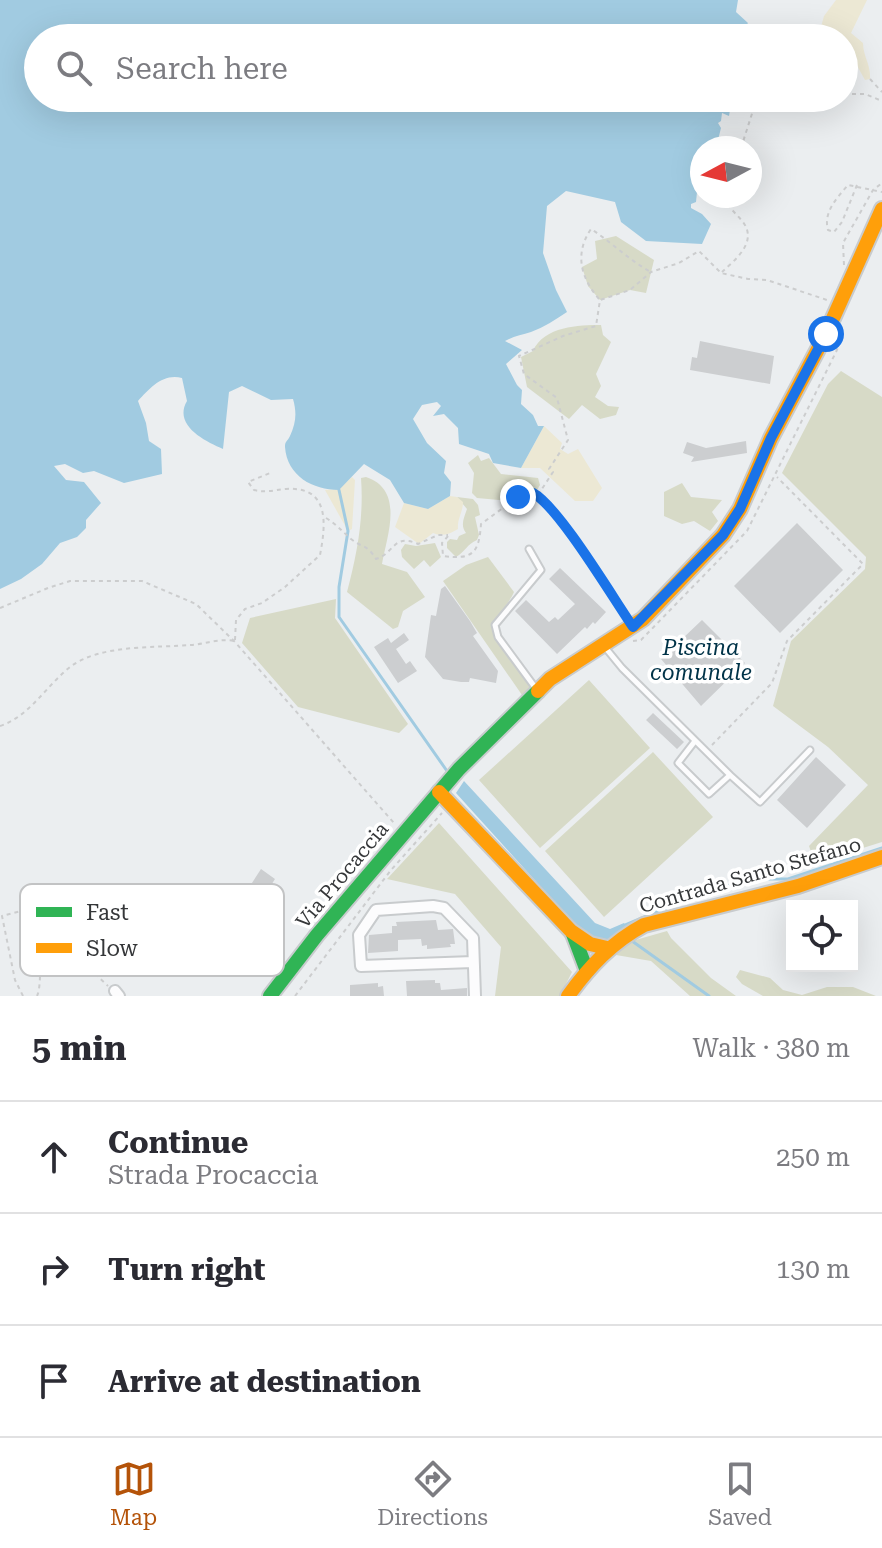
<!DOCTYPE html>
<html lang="en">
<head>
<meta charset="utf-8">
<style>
  :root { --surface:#fff; --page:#f2f2f3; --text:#2b2b33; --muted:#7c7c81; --line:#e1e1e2; --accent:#b45309 }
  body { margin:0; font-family:"Roboto Serif",serif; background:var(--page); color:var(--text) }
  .controls { position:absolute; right:24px; bottom:24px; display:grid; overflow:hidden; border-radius:0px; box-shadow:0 8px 32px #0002 }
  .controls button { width:72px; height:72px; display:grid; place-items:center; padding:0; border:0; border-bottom:2px solid var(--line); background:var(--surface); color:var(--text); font:40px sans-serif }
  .compass { position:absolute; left:690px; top:136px; width:72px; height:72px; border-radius:50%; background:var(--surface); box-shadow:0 8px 32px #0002; rotate:263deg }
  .stop { position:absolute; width:24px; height:24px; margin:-18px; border:6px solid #1a73e8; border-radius:50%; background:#fff }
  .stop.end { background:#1a73e8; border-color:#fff; box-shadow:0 2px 8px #0008 }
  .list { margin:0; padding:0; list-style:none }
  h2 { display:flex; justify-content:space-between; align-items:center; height:104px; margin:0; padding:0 32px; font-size:34px }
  h2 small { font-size:26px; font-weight:400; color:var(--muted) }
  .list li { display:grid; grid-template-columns:52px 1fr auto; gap:24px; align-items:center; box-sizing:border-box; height:112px; padding:0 32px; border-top:2px solid var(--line) }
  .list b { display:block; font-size:30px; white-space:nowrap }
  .list p { margin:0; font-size:26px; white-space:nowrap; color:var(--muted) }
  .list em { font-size:26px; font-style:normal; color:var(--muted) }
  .icon { flex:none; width:44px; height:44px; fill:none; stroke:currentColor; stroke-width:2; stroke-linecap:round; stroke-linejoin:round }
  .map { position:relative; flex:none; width:882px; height:996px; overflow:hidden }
  .search { position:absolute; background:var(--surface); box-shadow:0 8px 32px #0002; left:24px; right:24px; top:24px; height:88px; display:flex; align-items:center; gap:20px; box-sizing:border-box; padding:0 28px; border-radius:44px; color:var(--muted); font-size:30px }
  .sheet { height:440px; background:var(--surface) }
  nav { display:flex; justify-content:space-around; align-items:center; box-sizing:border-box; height:112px; border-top:2px solid var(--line); background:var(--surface); font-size:22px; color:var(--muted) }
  nav a { display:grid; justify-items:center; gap:4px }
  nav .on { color:var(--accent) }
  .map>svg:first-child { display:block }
  .green { fill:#d7dac7 }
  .sand { fill:#ece8d4 }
  .water { fill:#a1cbe1 }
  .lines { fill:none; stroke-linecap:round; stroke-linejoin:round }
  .stream { stroke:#a1cbe1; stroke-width:3 }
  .building { fill:#ccced0 }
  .lane-casing { stroke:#c8cbcd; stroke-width:9 }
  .street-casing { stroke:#c8cbcd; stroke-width:14 }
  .fast-casing { stroke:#c8cbcd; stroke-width:18 }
  .slow-casing { stroke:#c8cbcd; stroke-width:18 }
  .path { stroke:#cccdce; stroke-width:2; stroke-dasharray:4 4; stroke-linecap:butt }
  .lane { stroke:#fcfcfd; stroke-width:5 }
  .street { stroke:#fcfcfd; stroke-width:10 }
  .fast { stroke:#30b455; stroke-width:14 }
  .slow { stroke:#ff9f0a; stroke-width:14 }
  .route { stroke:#1a73e8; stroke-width:10 }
  .labels { text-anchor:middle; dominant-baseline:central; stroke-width:7; stroke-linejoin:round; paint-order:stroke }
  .street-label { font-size:20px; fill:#353739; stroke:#fff }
  .water-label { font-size:22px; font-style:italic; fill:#003348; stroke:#fff }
  .key { fill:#fff; stroke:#c2c3c4; stroke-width:2 }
  .key-label { font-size:22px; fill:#353739 }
</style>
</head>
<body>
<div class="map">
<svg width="882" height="996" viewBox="0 0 882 996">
  <rect width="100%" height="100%" fill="#ebeef0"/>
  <path class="green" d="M616,236L654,260L646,293L630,290L600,300L588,286L582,267L597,259L595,241Z
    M601,325L603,335L611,342L596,374L601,386L595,397L608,406L619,407L616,415L600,419L582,405L569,419L527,387L521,357L533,351C544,326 579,325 601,325Z
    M841,371L882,397V842L815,863L809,846L868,785L828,747L773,706L791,641L865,569L866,557L782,473L828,384Z
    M478,455L481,461L489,458L501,474L538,478L540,485L537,490L518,494L510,501L477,498L472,493L474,473L468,463Z
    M366,477C405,490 387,535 382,564L407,572L425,597L403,611L398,627L393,629L347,592C357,554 364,518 361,478Z
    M682,483L691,497L722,500L712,512L718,521L710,531L694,521L682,524L664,516V492Z
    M457,497L473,499L478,505L480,515L475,517L479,535L477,540C467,544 465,552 456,557L447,548V542L450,539L457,540L459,536L466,533C460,525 464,518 467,509Z
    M435,543L441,557L430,567L424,560L414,569L402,557L401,550L405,544L416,546Z
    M488,557L514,592C508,606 496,615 492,630L531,687L522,695L443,581L466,565Z
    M336,599L335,618L408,724L399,733L298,707L242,643L250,618Z
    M589,680L650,748L540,848L479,780Z
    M653,752L713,817L604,917L545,851Z
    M439,823L572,972L560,996H495L501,947L455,894L387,879Z
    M667,931L671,938L711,978L736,996H690L651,961L616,955L632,941Z
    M740,970L770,978L783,990L802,995L827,987H853L876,996H763L742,984L736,977Z"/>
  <path class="sand" d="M836,0H867L851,33L863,43C863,56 871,65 870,79L865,80L855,62L844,50V38H827L819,34L824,16Z
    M544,426L562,443L560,449L568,454L578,449L602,488L593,501H575L540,468H521Z
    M352,477L355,480L352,529L348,531L325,490L339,489Z
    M450,496L457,497L463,502C463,512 457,519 458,529C450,534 442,537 433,533L419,544L395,527L404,503L428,509Z"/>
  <path class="water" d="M0,0H738L736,12L748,23L743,30L745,38H38V98H727L731,104L729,116L722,113L721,121L718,123L721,128L716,148H702V171L697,170V181L702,183V189L697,192L696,202L691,204V208L702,214L711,224L702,244L646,241L621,222L615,202L566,191L547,206L543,253L556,290L567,312C555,320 544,327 531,332C522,335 514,336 505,341L522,350L506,364L517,385L522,390L521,404L533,415L538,426H544L521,468L493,463L489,454L459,444L458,428L444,414L433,416L441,406L437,402L422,405L413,419L427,443L446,461L444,473L451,482L450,496L428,509L404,503L390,480L364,464L339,490C313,490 287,476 285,447C285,441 287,442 290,436C296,423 297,413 293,399L271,400L242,386L229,392L223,449C204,441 173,425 187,401L182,378C163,373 150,388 138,401L146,423L149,441L161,449L162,474L124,483L94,471L83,473L65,464L54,466L66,480L84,482L101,503L86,520V528L77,537L60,543L42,564L21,579L0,589Z
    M464,781L595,923L610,929L624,923L628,929L609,942L586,937L456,793Z"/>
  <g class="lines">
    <path class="stream" d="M339,490L348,531L339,587V617L447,771
      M623,926L677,903L729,886L753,879H788L882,848
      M632,941L709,996"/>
  </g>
  <path class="building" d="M700,341L774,356L770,384L690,370L692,357L697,358Z
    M746,441L747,453L691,462L694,457L683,453L687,442L706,448Z
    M797,523L843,570L780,633L734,586Z
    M560,568L606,612L595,624L593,622L587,629L585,627L557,654L515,611L526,600L549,622L555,617L558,620L575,604L549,579Z
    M445,586L470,621L477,633L473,636L498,671L496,683L470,678L469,682H461L443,679L425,657L431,615L436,616L441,589Z
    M702,620L745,663L701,706L661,659Z
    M404,633L409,640L396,649L406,664L410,661L417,671L398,683L374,647L388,638L391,643Z
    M653,713L684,742L677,749L646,720Z
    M816,757L846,785L807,828L777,800Z
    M261,869L275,879L254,912L248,908L254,900L240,890L245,883L250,886Z
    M436,920L438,930L453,929L455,944H450L451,947L427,949V945L422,946L421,939L398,940V951L368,953L369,935L392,933V926H397L396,922Z
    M435,980V983H440L441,990L467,988V996H407L406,981Z
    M378,983V987L383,986L384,996H350V985Z"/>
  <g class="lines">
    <g class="lane-casing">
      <path id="lane" d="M529,549L541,570L495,625L498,637L537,690
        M604,646L622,668L730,775L709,794L678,763L695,741
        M730,775L760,802L810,750"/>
    </g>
    <g class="street-casing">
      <path id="street" d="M473,962L361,966L359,935L376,910L433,906L444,908L473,938L475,996
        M115,991L119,996"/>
    </g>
    <g class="fast-casing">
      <path id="fast" d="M573,934L587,971
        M270,996L317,935L459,769L538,691"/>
    </g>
    <g class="slow-casing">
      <path id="slow" d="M538,691L550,679L643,619L723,535L740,509L771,438L826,334L882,209
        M439,792L571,931L590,944L607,948
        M568,996C589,967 612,942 644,925L798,886L882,857"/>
    </g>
    <path class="path" d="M870,79L882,92
      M844,94H865L882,101
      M741,148L757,98
      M857,185L842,222L834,232L828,230C823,212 837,198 848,185L882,192
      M844,265L843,243L873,190L882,183
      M722,272C735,260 758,242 743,222C736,213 728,208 723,196
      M599,299C581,278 574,254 591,229C611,242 628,259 649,271
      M538,495L553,472L549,469L568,440L557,398L524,374L519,356L563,336L596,326L600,300L630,290L651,272L679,263L699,251L721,273L748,279L767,280L827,300
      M326,518C336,524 342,531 351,539C362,548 367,544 376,559C395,553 393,533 418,544L438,535H448
      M448,536L442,543L443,556C473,560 479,553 481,524L518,497L533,493L557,518L625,616
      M0,608L48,588L70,581H142L196,604L235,642L394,823
      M235,640L236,620L245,609L262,603L285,587L320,555C326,524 330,486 286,489C274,490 266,493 254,490L248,482L270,473
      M633,641L641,640L747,531L836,352L839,345L836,340
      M0,726C30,716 46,686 70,667C100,644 156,648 191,645C205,644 220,638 234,641
      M712,745L772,683L787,641L863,564L777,477
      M23,996L15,980L2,916L21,911L61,942L108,986
      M37,996C43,983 38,944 40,927
      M295,996L391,870L442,813"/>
    <use href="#lane" class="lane"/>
    <use href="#street" class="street"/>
    <use href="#fast" class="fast"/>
    <use href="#slow" class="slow"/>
  </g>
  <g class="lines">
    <path class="route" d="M518,497L533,493C559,507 613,598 633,627L723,535L740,509L771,438L826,334"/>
  </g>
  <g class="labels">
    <g class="street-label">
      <text transform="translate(342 875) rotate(-50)">Via Procaccia</text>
      <text transform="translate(750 875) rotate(-16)">Contrada Santo Stefano</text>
    </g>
    <g class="water-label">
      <text x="701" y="647">Piscina<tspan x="701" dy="25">comunale</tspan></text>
    </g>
  </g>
  <rect x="20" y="884" width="264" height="92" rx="12" class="key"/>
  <rect x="36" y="907" width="36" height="10" fill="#30b455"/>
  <rect x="36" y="943" width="36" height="10" fill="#ff9f0a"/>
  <g class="key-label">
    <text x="86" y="920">Fast</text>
    <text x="86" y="956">Slow</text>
  </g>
</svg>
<div class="controls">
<button><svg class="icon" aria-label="locate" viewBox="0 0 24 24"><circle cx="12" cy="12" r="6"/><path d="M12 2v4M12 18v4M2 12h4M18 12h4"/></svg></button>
</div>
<svg class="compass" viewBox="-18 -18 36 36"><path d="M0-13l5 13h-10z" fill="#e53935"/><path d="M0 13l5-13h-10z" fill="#7c7c81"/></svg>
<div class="stop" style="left:826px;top:334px"></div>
<div class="stop end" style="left:518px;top:497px"></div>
<div class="search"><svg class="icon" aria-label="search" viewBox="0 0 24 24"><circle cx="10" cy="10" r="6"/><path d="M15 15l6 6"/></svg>Search here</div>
</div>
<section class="sheet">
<h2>5 min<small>Walk · 380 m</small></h2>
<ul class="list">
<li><svg class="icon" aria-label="ahead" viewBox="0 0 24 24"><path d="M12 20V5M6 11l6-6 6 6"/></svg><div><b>Continue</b><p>Strada Procaccia</p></div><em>250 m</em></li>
<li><svg class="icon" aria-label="right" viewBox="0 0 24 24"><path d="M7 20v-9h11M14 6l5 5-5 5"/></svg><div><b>Turn right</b></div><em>130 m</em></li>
<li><svg class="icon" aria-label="arrive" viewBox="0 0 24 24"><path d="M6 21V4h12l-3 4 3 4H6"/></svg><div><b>Arrive at destination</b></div></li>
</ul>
</section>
<nav>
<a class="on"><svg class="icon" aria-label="map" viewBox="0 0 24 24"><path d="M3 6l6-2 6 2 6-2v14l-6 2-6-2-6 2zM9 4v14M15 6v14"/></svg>Map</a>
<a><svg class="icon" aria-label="directions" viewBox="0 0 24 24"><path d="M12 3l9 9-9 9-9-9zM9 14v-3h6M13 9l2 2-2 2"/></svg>Directions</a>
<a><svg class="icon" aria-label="saved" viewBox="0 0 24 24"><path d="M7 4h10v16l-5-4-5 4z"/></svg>Saved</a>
</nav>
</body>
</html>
